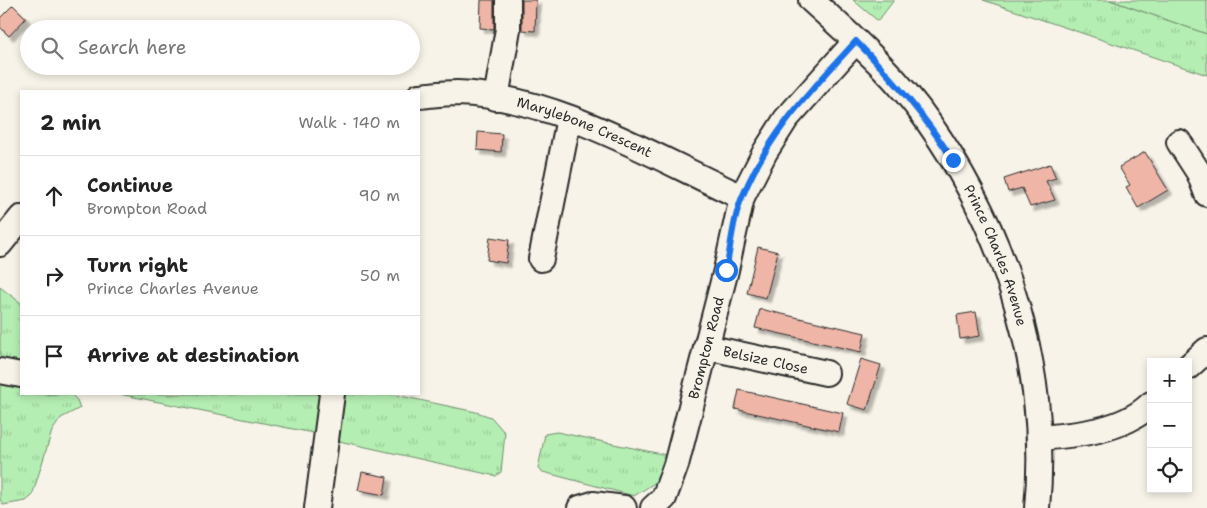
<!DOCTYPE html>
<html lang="en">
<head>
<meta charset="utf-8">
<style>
  :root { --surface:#fff; --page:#f2f2f2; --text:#222; --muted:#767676; --line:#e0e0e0 }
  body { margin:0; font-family:"Shantell Sans",sans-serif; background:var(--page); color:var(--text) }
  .controls { position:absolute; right:15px; bottom:15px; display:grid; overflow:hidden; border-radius:0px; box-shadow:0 2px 8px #0003 }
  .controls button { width:45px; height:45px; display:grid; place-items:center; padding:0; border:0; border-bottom:1px solid var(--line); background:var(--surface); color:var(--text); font:25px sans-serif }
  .stop { position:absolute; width:15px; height:15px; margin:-11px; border:4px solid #1a73e8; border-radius:50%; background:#fff }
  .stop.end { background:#1a73e8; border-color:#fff; box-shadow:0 1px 5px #0008 }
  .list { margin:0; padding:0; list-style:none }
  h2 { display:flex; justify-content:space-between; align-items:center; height:65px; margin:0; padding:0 20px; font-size:21px }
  h2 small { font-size:16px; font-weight:400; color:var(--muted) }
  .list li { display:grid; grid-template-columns:32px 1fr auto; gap:15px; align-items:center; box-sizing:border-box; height:80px; padding:0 20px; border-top:1px solid var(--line) }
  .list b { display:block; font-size:19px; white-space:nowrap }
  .list p { margin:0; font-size:16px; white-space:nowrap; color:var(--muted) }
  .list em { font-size:16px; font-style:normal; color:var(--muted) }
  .icon { flex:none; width:28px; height:28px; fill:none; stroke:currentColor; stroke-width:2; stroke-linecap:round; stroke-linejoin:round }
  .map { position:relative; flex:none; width:1207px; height:508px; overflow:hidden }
  .search { position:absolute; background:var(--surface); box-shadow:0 2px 8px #0003; left:20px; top:20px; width:400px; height:55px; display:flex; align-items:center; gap:12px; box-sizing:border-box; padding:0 18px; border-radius:28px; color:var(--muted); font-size:19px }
  .panel { position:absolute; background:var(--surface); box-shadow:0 2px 8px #0003; left:20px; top:90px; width:400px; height:305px; border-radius:0px }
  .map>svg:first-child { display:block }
  .grass { fill:url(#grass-tufts); stroke:#708c6e }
  .pitch { fill:#b4eeb2; stroke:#708c6e }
  .building { fill:#efb6a8; stroke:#2b2b2b; filter:url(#shadow) }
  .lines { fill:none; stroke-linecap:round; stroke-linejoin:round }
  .minor-casing { stroke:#2b2b2b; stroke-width:28 }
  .minor { stroke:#f7f3e8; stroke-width:24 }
  .route { stroke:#1a73e8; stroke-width:6 }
  .labels { text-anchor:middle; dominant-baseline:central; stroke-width:4; stroke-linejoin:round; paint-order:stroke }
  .street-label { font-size:14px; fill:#2b2b2b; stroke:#f7f3e8 }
</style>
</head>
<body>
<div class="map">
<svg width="1207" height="508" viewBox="0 0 1207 508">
  <defs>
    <pattern id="grass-tufts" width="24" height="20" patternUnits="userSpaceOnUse" patternTransform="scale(1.25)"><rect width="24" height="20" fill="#b4eeb2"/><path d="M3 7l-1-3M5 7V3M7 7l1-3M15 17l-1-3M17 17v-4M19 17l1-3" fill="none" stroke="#9bcc99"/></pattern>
    <filter id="shadow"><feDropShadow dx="4.5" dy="4.5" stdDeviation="1" flood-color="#0004"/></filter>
  </defs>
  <rect width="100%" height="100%" fill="#f7f3e8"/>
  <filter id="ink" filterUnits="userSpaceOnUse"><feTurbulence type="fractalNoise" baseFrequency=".02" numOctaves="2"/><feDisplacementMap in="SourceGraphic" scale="10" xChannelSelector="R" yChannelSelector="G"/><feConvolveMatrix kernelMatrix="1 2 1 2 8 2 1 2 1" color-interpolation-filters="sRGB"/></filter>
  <g filter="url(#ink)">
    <path class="grass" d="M853,0H894L878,21Z
      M983,0H1110L1207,34V75Z
      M0,287L21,303V367L0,363Z
      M0,381L21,385V394H71L77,400L80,408L61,418L52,431L32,496L26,501L3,505L0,499Z
      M119,394H319L318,434Z
      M345,394H391L476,412L491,417L505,433L501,472L496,476L339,441Z
      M557,432L671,456L664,477L634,496L543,472L538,469L545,434Z"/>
    <path class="pitch" d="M1110,0H1207V34Z"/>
    <path class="building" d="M481,0H494V29L480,28Z
      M522,0H536L535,31L522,30Z
      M13,5L26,18L9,36L0,27V18Z
      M478,132L502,134L501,152L477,150Z
      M1145,152L1168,190L1138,208L1126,187L1130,185L1119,167Z
      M1050,164L1056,178L1046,181L1055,200L1030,207L1022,188L1008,192L1004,179Z
      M490,237L509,240L506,263L487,260Z
      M758,247L778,252L766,298L747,293Z
      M760,309L865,333L861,352L755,328Z
      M976,312L980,336L960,339L957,315Z
      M861,359L881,365L867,410L847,404Z
      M739,390L843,413L839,432L735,409Z
      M362,472L387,477L384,495L358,490Z"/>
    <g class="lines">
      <g class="minor-casing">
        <g id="minor">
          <path id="s1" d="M811,0C853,38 897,76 929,123C1007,234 1050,372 1037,508"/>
          <path id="s2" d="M419,96C431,95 444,93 457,93C555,96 654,157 742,197"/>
          <path d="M496,98L508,29V0"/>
          <path d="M1179,142L1199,173L1207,194"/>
          <path d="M0,244L21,218"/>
          <path d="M541,259L569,118"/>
          <path id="s3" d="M706,347L826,373"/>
          <path d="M1188,367L1207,350"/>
          <path d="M0,371L21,375"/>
          <path d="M1040,438C1076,435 1123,431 1151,404"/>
          <path d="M317,508L332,394"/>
          <path d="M580,508L593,504L624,508"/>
          <path id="s4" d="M653,508L664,498L676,465L726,270L742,197L765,152L786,119L856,41"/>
        </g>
      </g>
      <use href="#minor" class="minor"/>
    </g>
  </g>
  <g class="lines" filter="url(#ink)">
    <path class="route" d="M726,270C731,246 733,217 743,195C770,131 811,91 856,41C894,80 924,115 953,160"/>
  </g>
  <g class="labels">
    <g class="street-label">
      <text stroke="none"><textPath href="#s2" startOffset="171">Marylebone Crescent</textPath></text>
      <text stroke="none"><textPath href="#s1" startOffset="320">Prince Charles Avenue</textPath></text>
      <text stroke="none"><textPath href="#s4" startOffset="171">Brompton Road</textPath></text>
      <text stroke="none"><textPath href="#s3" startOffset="61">Belsize Close</textPath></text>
    </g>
  </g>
</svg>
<div class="controls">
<button>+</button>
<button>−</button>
<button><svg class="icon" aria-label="locate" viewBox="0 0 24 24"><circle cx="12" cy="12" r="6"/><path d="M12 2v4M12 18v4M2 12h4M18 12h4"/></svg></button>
</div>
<div class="stop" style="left:726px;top:270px"></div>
<div class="stop end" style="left:953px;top:160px"></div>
<div class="search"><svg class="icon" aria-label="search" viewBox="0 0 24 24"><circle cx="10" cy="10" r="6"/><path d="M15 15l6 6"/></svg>Search here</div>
<section class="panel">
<h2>2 min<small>Walk · 140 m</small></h2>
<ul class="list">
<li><svg class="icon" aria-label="ahead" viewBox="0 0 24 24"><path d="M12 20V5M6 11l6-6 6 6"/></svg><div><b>Continue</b><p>Brompton Road</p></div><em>90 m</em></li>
<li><svg class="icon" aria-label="right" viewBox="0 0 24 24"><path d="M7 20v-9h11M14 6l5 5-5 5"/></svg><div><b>Turn right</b><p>Prince Charles Avenue</p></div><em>50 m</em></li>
<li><svg class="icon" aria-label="arrive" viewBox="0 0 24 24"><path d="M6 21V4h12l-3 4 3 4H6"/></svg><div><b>Arrive at destination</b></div></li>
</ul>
</section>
</div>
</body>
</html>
